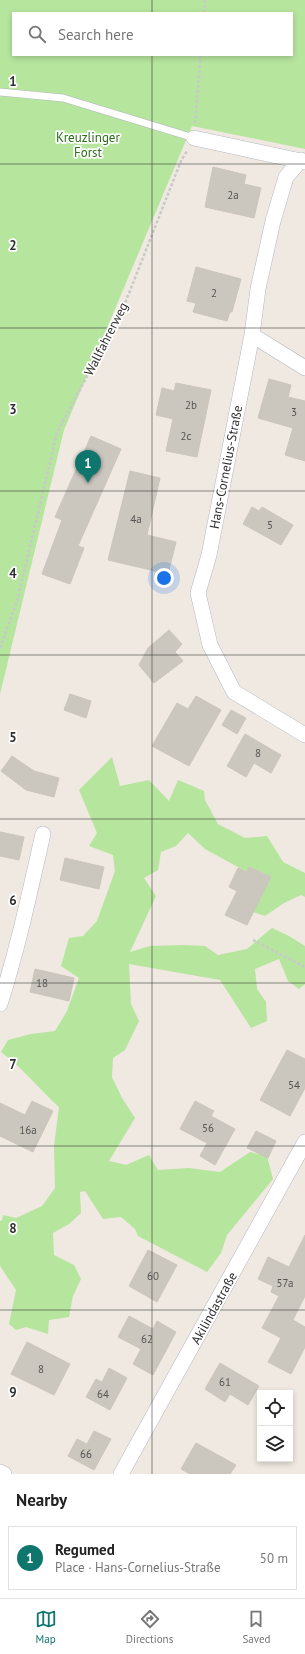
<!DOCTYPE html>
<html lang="en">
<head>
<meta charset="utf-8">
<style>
  :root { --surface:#fff; --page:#f2f2f2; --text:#222; --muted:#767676; --line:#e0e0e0; --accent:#0f766e }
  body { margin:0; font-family:"PT Sans",sans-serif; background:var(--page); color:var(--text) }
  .controls { position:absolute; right:12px; bottom:12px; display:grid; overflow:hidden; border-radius:0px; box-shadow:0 2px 6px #0003 }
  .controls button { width:36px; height:36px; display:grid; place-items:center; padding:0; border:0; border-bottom:1px solid var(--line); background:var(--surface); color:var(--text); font:20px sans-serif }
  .you { position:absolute; left:164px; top:578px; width:14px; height:14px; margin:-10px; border:3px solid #fff; border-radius:50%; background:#1a73e8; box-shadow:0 0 0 6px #1a73e833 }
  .badge { display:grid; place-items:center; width:26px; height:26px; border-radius:50%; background:var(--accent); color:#fff; font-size:13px; font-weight:700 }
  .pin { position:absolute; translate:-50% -33px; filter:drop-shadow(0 1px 2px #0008) }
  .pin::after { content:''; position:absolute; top:21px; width:14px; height:12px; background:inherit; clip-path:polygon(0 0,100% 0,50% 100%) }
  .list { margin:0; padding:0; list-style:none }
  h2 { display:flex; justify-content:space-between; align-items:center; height:52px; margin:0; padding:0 16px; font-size:17px }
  h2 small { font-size:13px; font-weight:400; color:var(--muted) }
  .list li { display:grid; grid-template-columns:26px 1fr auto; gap:12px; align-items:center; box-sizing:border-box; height:64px; margin:0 8px 8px; padding:0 8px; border:1px solid var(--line); border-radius:0px }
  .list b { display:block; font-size:15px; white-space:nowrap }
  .list p { margin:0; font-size:13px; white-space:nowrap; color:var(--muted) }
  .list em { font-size:13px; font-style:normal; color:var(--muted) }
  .icon { flex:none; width:22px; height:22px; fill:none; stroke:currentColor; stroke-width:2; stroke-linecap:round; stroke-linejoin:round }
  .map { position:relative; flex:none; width:305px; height:1474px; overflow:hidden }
  .search { position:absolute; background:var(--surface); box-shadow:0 2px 6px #0003; left:12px; right:12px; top:12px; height:44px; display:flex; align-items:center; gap:10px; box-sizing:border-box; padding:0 14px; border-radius:0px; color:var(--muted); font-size:15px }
  .sheet { height:124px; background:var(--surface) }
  nav { display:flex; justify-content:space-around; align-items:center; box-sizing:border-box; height:56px; border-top:1px solid var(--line); background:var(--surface); font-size:11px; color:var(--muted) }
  nav a { display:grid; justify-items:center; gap:2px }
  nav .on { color:var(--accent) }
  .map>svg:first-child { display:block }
  .green { fill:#b6e59e; fill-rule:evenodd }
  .building { fill:#cbc7bf; stroke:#cbc5ba }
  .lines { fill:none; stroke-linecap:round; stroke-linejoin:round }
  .service-casing { stroke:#b4b7c1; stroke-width:8 }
  .minor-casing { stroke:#b4b7c1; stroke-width:16 }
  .path { stroke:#c9c9c9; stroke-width:2.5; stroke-dasharray:3 2; stroke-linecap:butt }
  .service { stroke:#fff; stroke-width:7 }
  .minor { stroke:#fff; stroke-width:15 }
  .grid { fill:none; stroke:#2e2e2e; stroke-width:1; stroke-opacity:0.55 }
  .labels { text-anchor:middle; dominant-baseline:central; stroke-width:3.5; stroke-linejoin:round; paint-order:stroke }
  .number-label { font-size:11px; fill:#555452 }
  .park-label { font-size:13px; fill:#2c6e1b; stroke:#fff }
  .street-label { font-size:13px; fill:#2e2e2e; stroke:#fff }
  .grid-label { font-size:13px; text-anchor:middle; font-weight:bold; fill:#2e2e2e; stroke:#fff; stroke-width:3.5; stroke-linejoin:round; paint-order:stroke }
</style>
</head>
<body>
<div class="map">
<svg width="305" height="1474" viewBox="0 0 305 1474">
  <rect width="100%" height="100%" fill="#efe9e1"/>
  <path class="green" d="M0,0H305V149L192,126L64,430L0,694ZM13,13H292V55H13Z
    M112,757L120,786L149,780L169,801L178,780L204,791L205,800L218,824L245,838L267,836L283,862L305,873V897L301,895L284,903L265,916L253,912L271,877L250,867L247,872L205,849L188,833L176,846L161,852L158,870L144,878L156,896L130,952L150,946L183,945L205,946L218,955L247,949L272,928L289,936L305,946V984L299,989L288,981L279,959L255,969L257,989L266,1002L267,1021L251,1028L220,980L129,964L131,1004L139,1021L125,1050L113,1058L112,1077L122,1098L135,1118L109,1161L126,1165L149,1155L158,1170L189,1168L220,1172L250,1152L267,1156L273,1179L227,1235L221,1253L207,1272L138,1236L135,1229L121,1217L103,1219L85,1191L80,1192L81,1213L69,1224L53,1233L54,1255L74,1265L81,1279L73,1296L69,1317L49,1320L48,1334L26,1327L16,1330L9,1324L16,1290L0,1266V1221L2,1220L3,1215L16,1218L42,1206L55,1188L54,1146L59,1107C39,1089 23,1068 1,1052L8,1040L31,1034L55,1031L67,1011L79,978L61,966L69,938L83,936L97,921L115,871L113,855L89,846L97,833L79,790Z"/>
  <path class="building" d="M213,167L246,175L244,184L261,188L254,218L205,207Z
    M196,267L241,279L232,312H230L227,321L193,312L196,303L187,301Z
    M269,379L291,385L288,397L305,401V461L285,455L293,428L258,418Z
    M176,383L211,390L197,457L166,451L173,419L156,415L162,388L174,391Z
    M91,436L121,449L78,546L84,548L70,584L42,574L62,520L55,517Z
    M130,471L160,478L147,535L176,542L168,574L108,560Z
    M252,507L259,511L262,507L293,525L281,545L243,524Z
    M169,630L182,644L175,652L183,661L154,683L139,665L148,648Z
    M70,694L91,701L86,718L64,710Z
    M196,696L221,710L189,766L152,746L177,703L188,709Z
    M231,710L246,718L237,734L222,725Z
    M245,734L281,755L271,773L254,763L246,777L227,766Z
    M12,756L34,771L59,778L54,797L26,790L1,771Z
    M0,832L24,837L19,860L0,856Z
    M65,858L104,867L99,889L60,880Z
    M249,867L271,877L247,925L225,915L237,891L229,887L238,868L247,872Z
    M35,969L74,978L69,1001L30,992Z
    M287,1050L305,1059V1088L290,1116L260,1100Z
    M32,1101L53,1111L33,1152L0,1136V1103L25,1115Z
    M195,1101L214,1111L211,1116L235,1129L215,1165L200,1156L207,1143L180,1129Z
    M256,1131L276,1141L268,1158L247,1148Z
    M305,1235V1296L293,1320L305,1327V1347L291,1374L268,1362L281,1338L262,1328L279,1296L271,1292L273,1286L258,1279L268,1257L289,1267Z
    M148,1250L177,1265L157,1302L129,1286Z
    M129,1316L153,1329L157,1321L176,1332L153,1375L133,1364L141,1349L118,1337Z
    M27,1342L70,1364L54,1395L11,1374Z
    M220,1363L259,1386L248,1405L230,1394L225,1402L205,1389Z
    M109,1368L127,1378L110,1410L86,1397L96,1379L102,1382Z
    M94,1431L111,1439L94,1470L68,1456L77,1439L87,1444Z
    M196,1443L236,1465L230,1474H190L181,1469Z"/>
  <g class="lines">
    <g class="service-casing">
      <path id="service" d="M0,92L63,98L194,138"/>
    </g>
    <g class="minor-casing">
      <path id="minor" d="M194,138L305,162
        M301,160L286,177L273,221L258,289L252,335L209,555L198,593L210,645L234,692L305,735
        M252,335L305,368
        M0,1004C18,948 30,891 43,834
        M0,1472L4,1474
        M121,1474L305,1142"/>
    </g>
    <path class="path" d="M204,13L205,0
      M195,123L201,55
      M0,648L17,601L57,433L124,306L181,161L187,151
      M253,940L305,967"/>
    <use href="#service" class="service"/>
    <use href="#minor" class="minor"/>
  </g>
  <path class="grid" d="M152,0V13M152,55V1474M0,164H305M0,328H305M0,491H305M0,655H305M0,819H305M0,983H305M0,1146H305M0,1310H305"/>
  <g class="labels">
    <g class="number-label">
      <text x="233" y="195">2a</text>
      <text x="214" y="293">2</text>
      <text x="191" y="405">2b</text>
      <text x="294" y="412">3</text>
      <text x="186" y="436">2c</text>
      <text x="136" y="519">4a</text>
      <text x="270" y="525">5</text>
      <text x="258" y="753">8</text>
      <text x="42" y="983">18</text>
      <text x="294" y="1085">54</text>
      <text x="208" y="1128">56</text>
      <text x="28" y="1130">16a</text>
      <text x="153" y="1276">60</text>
      <text x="285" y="1283">57a</text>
      <text x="147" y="1339">62</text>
      <text x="41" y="1369">8</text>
      <text x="225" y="1382">61</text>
      <text x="103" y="1394">64</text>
      <text x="86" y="1454">66</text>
    </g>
    <g class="park-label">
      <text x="88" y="137">Kreuzlinger<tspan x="88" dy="15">Forst</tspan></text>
    </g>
    <g class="street-label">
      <text transform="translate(106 339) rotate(-63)">Wallfahrerweg</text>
      <text transform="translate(226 467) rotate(-79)">Hans-Cornelius-Straße</text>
      <text transform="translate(214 1308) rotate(-61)">Akilindastraße</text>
    </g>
  </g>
  <g class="grid-label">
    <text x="13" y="86">1</text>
    <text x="13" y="250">2</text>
    <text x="13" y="414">3</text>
    <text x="13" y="578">4</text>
    <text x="13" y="742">5</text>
    <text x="13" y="905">6</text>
    <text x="13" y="1069">7</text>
    <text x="13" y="1233">8</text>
    <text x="13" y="1397">9</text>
  </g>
</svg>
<div class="controls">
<button><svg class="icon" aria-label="locate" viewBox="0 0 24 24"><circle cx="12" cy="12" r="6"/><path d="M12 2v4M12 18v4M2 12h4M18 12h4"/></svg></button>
<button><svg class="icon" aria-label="layers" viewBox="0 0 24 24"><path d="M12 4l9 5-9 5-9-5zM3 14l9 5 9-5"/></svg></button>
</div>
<div class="you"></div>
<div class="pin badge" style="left:88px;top:483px">1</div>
<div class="search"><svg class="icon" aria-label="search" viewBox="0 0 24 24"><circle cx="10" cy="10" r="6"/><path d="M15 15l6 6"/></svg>Search here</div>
</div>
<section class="sheet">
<h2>Nearby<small></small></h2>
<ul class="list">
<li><span class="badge">1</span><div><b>Regumed</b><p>Place · Hans-Cornelius-Straße</p></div><em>50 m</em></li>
</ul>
</section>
<nav>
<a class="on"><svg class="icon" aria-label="map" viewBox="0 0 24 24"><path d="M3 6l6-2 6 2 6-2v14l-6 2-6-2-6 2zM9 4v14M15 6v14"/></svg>Map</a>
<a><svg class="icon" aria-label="directions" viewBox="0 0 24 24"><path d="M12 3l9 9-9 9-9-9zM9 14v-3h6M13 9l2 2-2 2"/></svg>Directions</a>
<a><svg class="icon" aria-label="saved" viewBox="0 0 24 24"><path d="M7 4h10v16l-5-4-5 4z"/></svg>Saved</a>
</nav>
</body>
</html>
